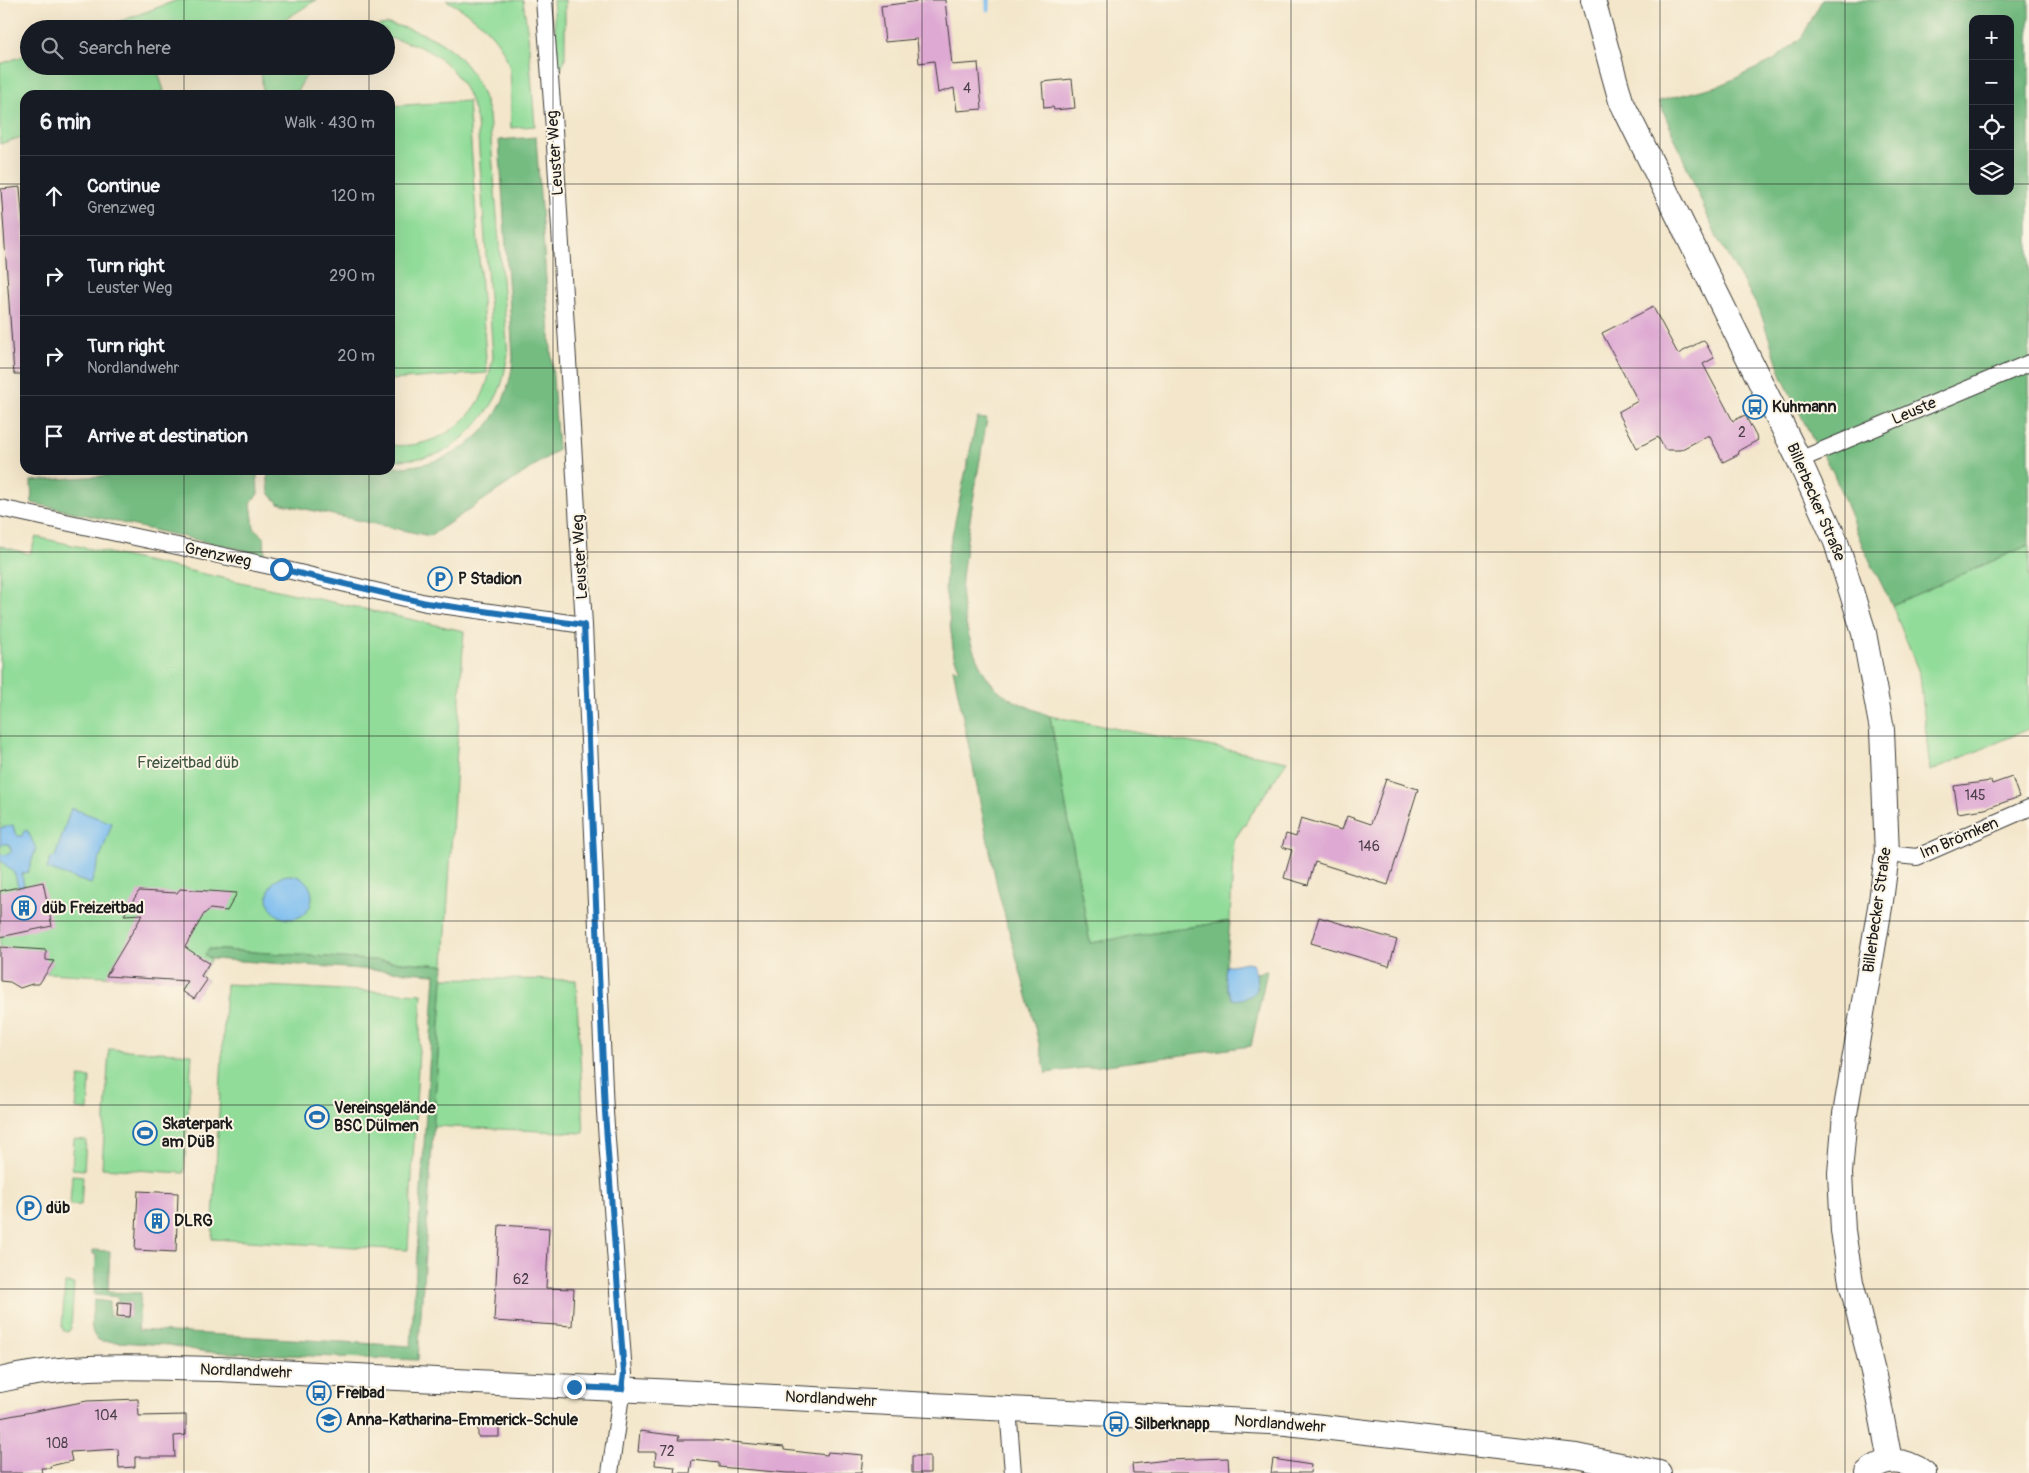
<!DOCTYPE html>
<html lang="en">
<head>
<meta charset="utf-8">
<style>
  :root { --surface:#171b24; --page:#20242c; --text:#f1f3f6; --muted:#9ea1a6; --line:#363941 }
  body { margin:0; font-family:Pangolin,sans-serif; background:var(--page); color:var(--text) }
  .controls { position:absolute; right:15px; top:15px; display:grid; overflow:hidden; border-radius:10px; box-shadow:0 5px 20px #0002 }
  .controls button { width:45px; height:45px; display:grid; place-items:center; padding:0; border:0; border-bottom:1px solid var(--line); background:var(--surface); color:var(--text); font:25px sans-serif }
  .stop { position:absolute; width:15px; height:15px; margin:-11px; border:4px solid #1f6fb2; border-radius:50%; background:#fff }
  .stop.end { background:#1f6fb2; border-color:#fff; box-shadow:0 1px 5px #0008 }
  .list { margin:0; padding:0; list-style:none }
  h2 { display:flex; justify-content:space-between; align-items:center; height:65px; margin:0; padding:0 20px; font-size:21px }
  h2 small { font-size:16px; font-weight:400; color:var(--muted) }
  .list li { display:grid; grid-template-columns:32px 1fr auto; gap:15px; align-items:center; box-sizing:border-box; height:80px; padding:0 20px; border-top:1px solid var(--line) }
  .list b { display:block; font-size:19px; white-space:nowrap }
  .list p { margin:0; font-size:16px; white-space:nowrap; color:var(--muted) }
  .list em { font-size:16px; font-style:normal; color:var(--muted) }
  .icon { flex:none; width:28px; height:28px; fill:none; stroke:currentColor; stroke-width:2; stroke-linecap:round; stroke-linejoin:round }
  .map { position:relative; flex:none; width:2029px; height:1473px; overflow:hidden }
  .search { position:absolute; background:var(--surface); box-shadow:0 5px 20px #0002; left:20px; top:20px; width:375px; height:55px; display:flex; align-items:center; gap:12px; box-sizing:border-box; padding:0 18px; border-radius:28px; color:var(--muted); font-size:19px }
  .panel { position:absolute; background:var(--surface); box-shadow:0 5px 20px #0002; left:20px; top:90px; width:375px; height:385px; border-radius:15px }
  .map>svg:first-child { display:block }
  .green { fill:#91dc99; stroke:#567c5a }
  .forest { fill:#74bc81; stroke:#486c4e; fill-rule:evenodd }
  .water { fill:#7bbdf0; stroke:#4c6c86 }
  .lines { fill:none; stroke-linecap:round; stroke-linejoin:round }
  .stream { stroke:#7bbdf0; stroke-width:5 }
  .building { fill:#dea9d3 }
  .street-casing { stroke:#3c3a36; stroke-width:18 }
  .secondary-casing { stroke:#3c3a36; stroke-width:26 }
  .street { stroke:#fff; stroke-width:16 }
  .secondary { stroke:#fff; stroke-width:24 }
  .route { stroke:#1f6fb2; stroke-width:6 }
  .grid { fill:none; stroke:#1c1c1c; stroke-width:1; stroke-opacity:0.55 }
  .labels { text-anchor:middle; dominant-baseline:central; stroke-width:4; stroke-linejoin:round; paint-order:stroke }
  .number-label { font-size:14px; fill:#4c3f4a }
  .street-label { font-size:16px; fill:#1c1c1c; stroke:#fcf5e5 }
  .poi-label { font-size:16px; font-weight:bold; fill:#1c1c1c; stroke:#fcf5e5; text-anchor:start }
  .park-label { font-size:16px; fill:#3f5642; stroke:#fcf5e5 }
</style>
</head>
<body>
<div class="map">
<svg width="2029" height="1473" viewBox="0 0 2029 1473">
  <rect width="100%" height="100%" fill="#fcf5e5"/>
  <filter id="ink" filterUnits="userSpaceOnUse"><feTurbulence type="fractalNoise" baseFrequency=".02" numOctaves="2"/><feDisplacementMap in="SourceGraphic" scale="10" xChannelSelector="R" yChannelSelector="G"/><feConvolveMatrix kernelMatrix="1 2 1 2 8 2 1 2 1" color-interpolation-filters="sRGB"/></filter>
  <filter id="wash" filterUnits="userSpaceOnUse"><feTurbulence type="fractalNoise" baseFrequency=".0096" numOctaves="4" result="noise"/><feDisplacementMap in="SourceGraphic" scale="20" xChannelSelector="R" yChannelSelector="G"/><feGaussianBlur stdDeviation="1.12" result="paint"/><feColorMatrix in="noise" values="0 0 0 0 0 0 0 0 0 0 0 0 0 0 0 0 0 1.4 0 .05"/><feComposite in="paint" operator="in"/></filter>
  <g filter="url(#wash)">
    <rect width="100%" height="100%" fill="#f3e6ca"/>
    <path class="green" d="M178,0H316L286,19L237,29H99Z
      M446,0H523L528,35L535,126L511,128C510,112 512,79 509,66C500,34 473,15 446,0Z
      M553,0H565V58L559,77Z
      M388,24C443,34 475,59 489,115L508,355C505,368 504,381 498,393C489,414 461,444 440,453C424,459 406,460 390,460V445C426,449 460,432 479,401C487,388 490,372 493,357L477,121C465,73 436,44 386,38V29H351Z
      M29,54V66H156L164,91L150,95H25V136L0,144V64Z
      M261,66H315L304,79L295,95H263Z
      M468,101L487,373L390,380V106Z
      M36,537L464,631L444,965L209,949L206,955L211,959L201,976L207,980L198,993L167,970L160,979L46,973L53,962L0,959V546L30,554Z
      M2029,545V729L1930,771L1920,675L1892,605Z
      M1050,716L1287,761L1234,840L1230,921L1090,943Z
      M443,978L576,980L584,1133L433,1126Z
      M226,984L422,994L408,1250L212,1239Z
      M109,1049L192,1054L184,1173L102,1168Z
      M79,1077L90,1078L88,1110L76,1109Z
      M74,1139L86,1140L84,1170L72,1169Z
      M72,1175L83,1176L81,1205H70Z
      M65,1283L74,1284L71,1328L68,1332L63,1330L62,1327Z"/>
    <path class="forest" d="M1822,0H2029V545L1892,605L1863,547L1833,472L1814,442L1782,377L1760,311L1716,236L1659,101L1721,85L1774,60L1802,37ZM1973,19H2010V191H1973Z
      M536,137L558,450L430,536L278,503L269,493L267,470H390V467C457,469 509,425 513,357L499,140Z
      M977,418L987,419C980,459 973,499 967,539C965,559 960,580 962,600C965,629 977,675 1002,693C1015,703 1034,709 1050,716L1090,943L1230,921L1225,978L1257,990L1256,973L1267,971L1251,1046L1046,1073L1029,1003L998,891L953,668L960,670L954,656L948,607L945,588L947,559Z
      M186,470H251L257,475L258,494L251,502L254,528L264,537L265,555L32,503L31,481Z
      M209,949L444,965L418,1360L206,1352L169,1345L101,1341C86,1335 93,1313 94,1300L109,1302V1316L130,1317L131,1303L118,1302L117,1297L94,1295L96,1255L93,1254V1250L110,1251L108,1292L141,1293L138,1330L411,1346L435,974L211,959L205,955Z"/>
    <path class="water" d="M71,808L112,823L91,884L47,869L50,859L55,857Z
      M13,825L15,833L18,836H22L24,831L27,830L36,848L28,872L22,874L24,886L18,887L15,874L0,860V854L7,855L12,851L8,844H3L0,847V828Z
      M268 897a22 22 0 1 1 44 0a22 22 0 1 1-44 0Z
      M1246,962L1252,963L1256,973L1257,990C1250,998 1243,999 1233,1000C1226,988 1224,979 1226,966Z"/>
    <g class="lines">
      <path class="stream" d="M988,0V9"/>
    </g>
    <g id="blocks">
      <path class="building" d="M927,0H945L952,65L978,63L982,109L957,111L954,88L938,93L934,61L919,63L917,39L885,42L881,6Z
        M1072,79L1075,108L1054,110L1053,107L1044,108L1042,82Z
        M20,187L25,252V374H14L1,189Z
        M1653,307L1678,354L1704,340L1714,358L1703,364L1733,421L1745,415L1758,440L1738,451L1739,454L1723,462L1709,435L1680,450H1665L1658,437L1637,448L1618,412L1638,401L1602,333Z
        M2012,777L2019,797L1985,809L1958,813L1954,786L1991,781L1992,784Z
        M1386,779L1418,789L1388,885L1315,862L1308,885L1284,878L1292,850L1282,847L1286,834L1296,837L1301,818L1342,830L1347,816L1371,824Z
        M43,882L52,926L0,937V891Z
        M180,889L237,893L227,911L210,909L204,914L185,947L209,963L201,976L207,980L194,999L182,991L188,981L106,976L143,914L124,915L139,891L177,893Z
        M1319,917L1397,940L1389,966L1311,943Z
        M0,947L46,950V960L54,961L39,984H32L20,988L10,982L0,981Z
        M138,1191L178,1193L176,1252L135,1250Z
        M499,1225L549,1228L546,1288L574,1289L572,1326L494,1321Z
        M118,1302L131,1303L130,1317L117,1316Z
        M138,1399L139,1416L186,1415V1435L174,1436L175,1457H135V1467L119,1468L118,1449L70,1452L72,1461L50,1466L51,1468H41L42,1473H0V1418L87,1401Z
        M478,1424H499V1437H478Z
        M640,1431L679,1436L678,1440H712L784,1447V1450L827,1455L828,1452L863,1455L861,1473H787L719,1467V1463L692,1460L690,1473H674L675,1467L655,1465L656,1452H638Z
        M912,1456H930V1473H912Z
        M1228,1458L1229,1473H1133L1132,1464L1167,1460Z
        M1273,1459L1311,1465L1310,1473H1271Z"/>
    </g>
  </g>
  <g filter="url(#ink)">
    <use href="#blocks" fill-opacity="0" stroke="#3c3a36" stroke-width="1"/>
    <g class="lines">
      <g class="street-casing">
        <path id="street" d="M544,0L554,129L584,625L605,1112L624,1374L610,1473
          M1799,460L2029,363
          M0,508L270,566L426,603L584,625
          M1887,854L1917,857L2029,808
          M1008,1408L1013,1473"/>
      </g>
      <g class="secondary-casing">
        <path id="secondary" d="M1593,0L1621,101L1799,460L1836,542L1864,633L1882,730L1887,854L1881,901L1845,1114L1840,1173L1843,1231L1851,1282L1874,1376L1890,1461
          M0,1380C71,1362 147,1368 220,1369L1287,1423L1576,1456L1659,1473
          M1867,1473C1885,1457 1906,1459 1924,1473"/>
      </g>
      <use href="#street" class="street"/>
      <use href="#secondary" class="secondary"/>
    </g>
  </g>
  <g class="lines" filter="url(#ink)">
    <path class="route" d="M281,569L426,603L584,625L605,1112L624,1374L622,1389L574,1387"/>
  </g>
  <path class="grid" d="M184,0V29M369,0V29M553,0V1473M738,0V1473M922,0V1473M1107,0V1473M1291,0V1473M1476,0V1473M1660,0V1473M1845,0V1473M184,66V95M369,66V95M0,184H25M390,184H1973M2010,184H2029M0,368H25M390,368H2029M184,470V1473M369,470V1473M0,552H2029M0,736H2029M0,921H2029M0,1105H2029M0,1289H2029"/>
  <defs>
    <g id="bus-ring" transform="scale(1.25)"><circle r="9.5" fill="#fcf5e5" stroke="#1f6fb2" stroke-width="1.5"/><path d="M-5-6H5V4H4V6H2V4H-2V6H-4V4H-5ZM-3.5-4V0h7V-4ZM-3.5 1.2v1.5H-2V1.2ZM2 1.2v1.5H3.5V1.2Z" fill="#1f6fb2"/></g>
    <g id="parking-ring" transform="scale(1.25)"><circle r="9.5" fill="#fcf5e5" stroke="#1f6fb2" stroke-width="1.5"/><path d="M-3.5-5.5H1a3.5 3.5 0 0 1 0 7H-1V5.5H-3.5ZM-1-3.4V-.6H.8a1.4 1.4 0 0 0 0-2.8Z" fill="#1f6fb2"/></g>
    <g id="building-ring" transform="scale(1.25)"><circle r="9.5" fill="#fcf5e5" stroke="#1f6fb2" stroke-width="1.5"/><path d="M-4-6H4V6H1V3H-1V6H-4ZM-2.5-4.3h1.7v1.8h-1.7ZM.8-4.3h1.7v1.8H.8ZM-2.5-1h1.7V.8h-1.7ZM.8-1h1.7V.8H.8Z" fill="#1f6fb2"/></g>
    <g id="stadium-ring" transform="scale(1.25)"><circle r="9.5" fill="#fcf5e5" stroke="#1f6fb2" stroke-width="1.5"/><path d="M0-5a6.5 5 0 1 0 0 10a6.5 5 0 1 0 0-10ZM-3.5-1.8h7v3.6h-7Z" fill="#1f6fb2"/></g>
    <g id="school-ring" transform="scale(1.25)"><circle r="9.5" fill="#fcf5e5" stroke="#1f6fb2" stroke-width="1.5"/><path d="M0-5L7-2L0 1L-7-2ZM-4 1L0 2.5L4 1V4Q0 6-4 4Z" fill="#1f6fb2"/></g>
  </defs>
  <g fill-rule="evenodd">
    <use href="#bus-ring" x="1755" y="407"/>
    <use href="#parking-ring" x="440" y="579"/>
    <use href="#building-ring" x="24" y="908"/>
    <use href="#stadium-ring" x="317" y="1117"/>
    <use href="#stadium-ring" x="145" y="1133"/>
    <use href="#parking-ring" x="29" y="1208"/>
    <use href="#building-ring" x="157" y="1221"/>
    <use href="#bus-ring" x="319" y="1393"/>
    <use href="#school-ring" x="329" y="1420"/>
    <use href="#bus-ring" x="1116" y="1424"/>
  </g>
  <g class="labels">
    <g class="number-label">
      <text x="967" y="88">4</text>
      <text x="1742" y="432">2</text>
      <text x="1975" y="795">145</text>
      <text x="1369" y="846">146</text>
      <text x="521" y="1279">62</text>
      <text x="106" y="1415">104</text>
      <text x="57" y="1443">108</text>
      <text x="667" y="1451">72</text>
    </g>
    <g class="street-label">
      <text transform="translate(555 153) rotate(-94)">Leuster Weg</text>
      <text transform="translate(1914 411) rotate(-23)">Leuste</text>
      <text transform="translate(1816 502) rotate(67)">Billerbecker Straße</text>
      <text transform="translate(218 555) rotate(12)">Grenzweg</text>
      <text transform="translate(580 557) rotate(-93)">Leuster Weg</text>
      <text transform="translate(1959 838) rotate(-23)">Im Brömken</text>
      <text transform="translate(1877 910) rotate(-82)">Billerbecker Straße</text>
      <text transform="translate(246 1371) rotate(2)">Nordlandwehr</text>
      <text transform="translate(831 1399) rotate(3)">Nordlandwehr</text>
      <text transform="translate(1280 1424) rotate(4)">Nordlandwehr</text>
    </g>
    <g class="poi-label">
      <text x="1772" y="407">Kuhmann</text>
      <text x="458" y="579">P Stadion</text>
      <text x="42" y="908">düb Freizeitbad</text>
      <text x="334" y="1108">Vereinsgelände<tspan x="334" dy="18">BSC Dülmen</tspan></text>
      <text x="162" y="1124">Skaterpark<tspan x="162" dy="18">am DüB</tspan></text>
      <text x="46" y="1208">düb</text>
      <text x="174" y="1221">DLRG</text>
      <text x="336" y="1393">Freibad</text>
      <text x="346" y="1420">Anna-Katharina-Emmerick-Schule</text>
      <text x="1134" y="1424">Silberknapp</text>
    </g>
    <g class="park-label">
      <text x="188" y="763">Freizeitbad düb</text>
    </g>
  </g>
</svg>
<div class="controls">
<button>+</button>
<button>−</button>
<button><svg class="icon" aria-label="locate" viewBox="0 0 24 24"><circle cx="12" cy="12" r="6"/><path d="M12 2v4M12 18v4M2 12h4M18 12h4"/></svg></button>
<button><svg class="icon" aria-label="layers" viewBox="0 0 24 24"><path d="M12 4l9 5-9 5-9-5zM3 14l9 5 9-5"/></svg></button>
</div>
<div class="stop" style="left:281px;top:569px"></div>
<div class="stop end" style="left:574px;top:1387px"></div>
<div class="search"><svg class="icon" aria-label="search" viewBox="0 0 24 24"><circle cx="10" cy="10" r="6"/><path d="M15 15l6 6"/></svg>Search here</div>
<section class="panel">
<h2>6 min<small>Walk · 430 m</small></h2>
<ul class="list">
<li><svg class="icon" aria-label="ahead" viewBox="0 0 24 24"><path d="M12 20V5M6 11l6-6 6 6"/></svg><div><b>Continue</b><p>Grenzweg</p></div><em>120 m</em></li>
<li><svg class="icon" aria-label="right" viewBox="0 0 24 24"><path d="M7 20v-9h11M14 6l5 5-5 5"/></svg><div><b>Turn right</b><p>Leuster Weg</p></div><em>290 m</em></li>
<li><svg class="icon" aria-label="right" viewBox="0 0 24 24"><path d="M7 20v-9h11M14 6l5 5-5 5"/></svg><div><b>Turn right</b><p>Nordlandwehr</p></div><em>20 m</em></li>
<li><svg class="icon" aria-label="arrive" viewBox="0 0 24 24"><path d="M6 21V4h12l-3 4 3 4H6"/></svg><div><b>Arrive at destination</b></div></li>
</ul>
</section>
</div>
</body>
</html>
